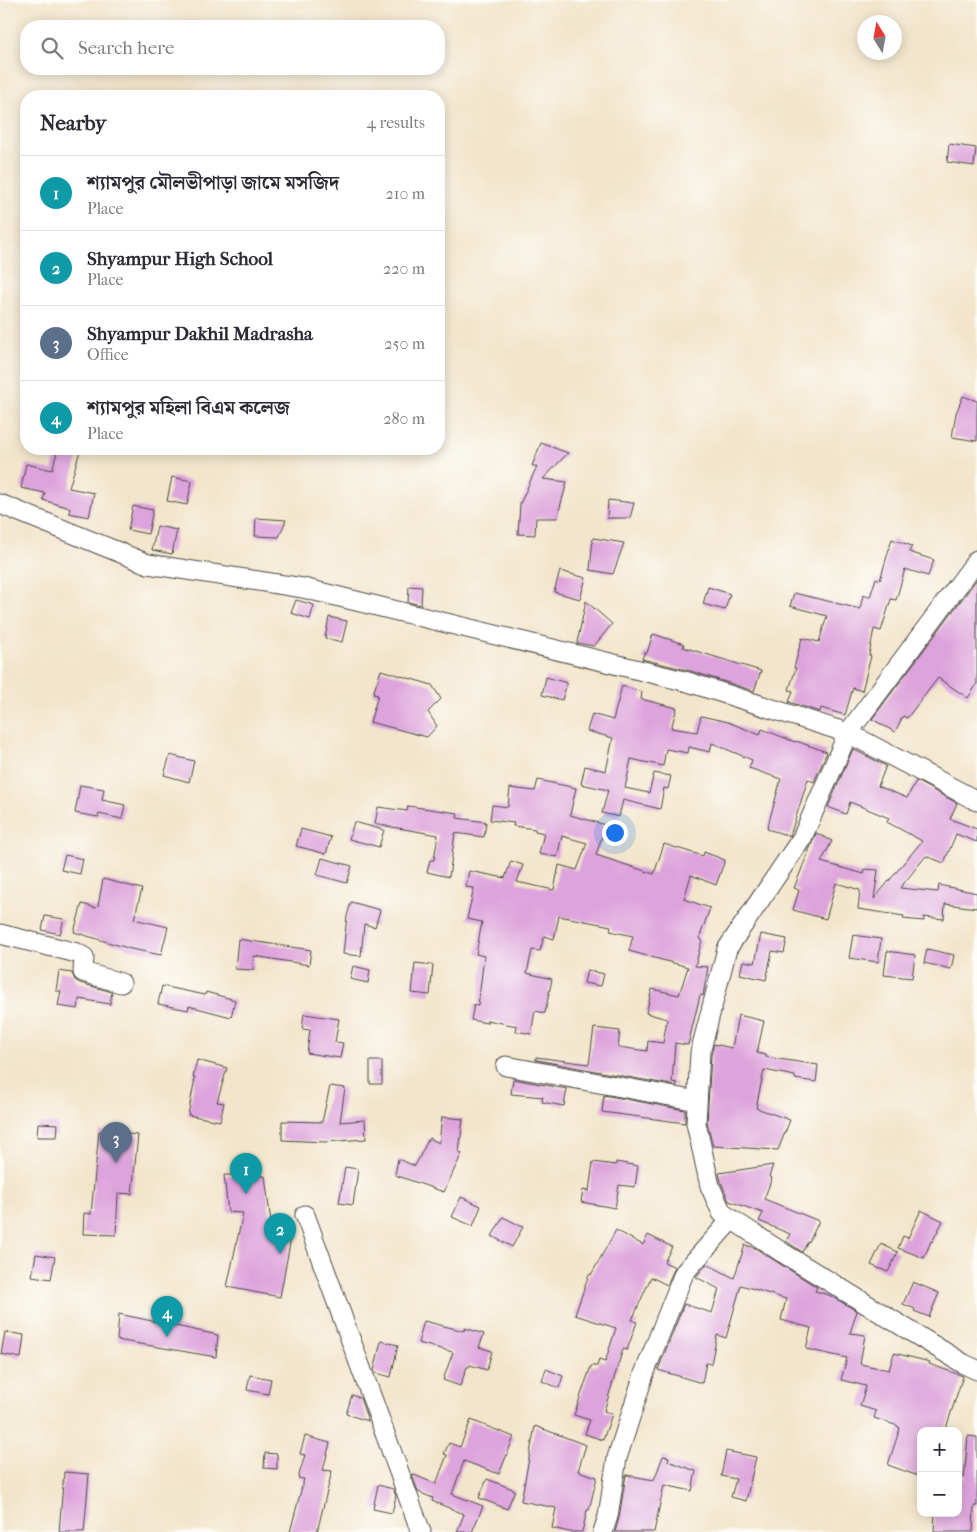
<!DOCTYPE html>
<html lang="en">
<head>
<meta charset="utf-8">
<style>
  :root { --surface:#fff; --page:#f7f7f7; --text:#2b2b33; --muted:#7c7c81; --line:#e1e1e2; --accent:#2563eb }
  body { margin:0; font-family:"IM FELL French Canon","Noto Serif Bengali",serif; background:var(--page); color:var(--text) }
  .controls { position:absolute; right:15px; bottom:15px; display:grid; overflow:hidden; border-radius:10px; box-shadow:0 2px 12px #0003 }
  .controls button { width:45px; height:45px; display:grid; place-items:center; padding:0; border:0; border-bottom:1px solid var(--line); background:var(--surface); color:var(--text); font:25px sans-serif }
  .compass { position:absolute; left:857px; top:15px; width:45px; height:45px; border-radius:50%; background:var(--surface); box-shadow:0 2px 12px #0003; rotate:349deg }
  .you { position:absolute; left:614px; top:832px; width:18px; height:18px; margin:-12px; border:4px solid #fff; border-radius:50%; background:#1a73e8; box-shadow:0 0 0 8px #1a73e833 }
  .badge { display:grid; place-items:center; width:32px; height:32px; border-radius:50%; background:var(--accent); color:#fff; font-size:16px; font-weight:700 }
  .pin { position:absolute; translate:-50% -41px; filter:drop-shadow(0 1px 2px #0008) }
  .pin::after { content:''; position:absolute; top:26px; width:18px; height:15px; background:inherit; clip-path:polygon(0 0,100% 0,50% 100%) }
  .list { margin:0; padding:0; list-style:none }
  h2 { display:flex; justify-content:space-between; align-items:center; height:65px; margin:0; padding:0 20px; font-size:21px }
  h2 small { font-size:16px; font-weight:400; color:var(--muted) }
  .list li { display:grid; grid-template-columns:32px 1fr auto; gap:15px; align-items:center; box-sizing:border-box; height:75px; padding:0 20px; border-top:1px solid var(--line) }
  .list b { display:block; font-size:19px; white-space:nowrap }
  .list p { margin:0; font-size:16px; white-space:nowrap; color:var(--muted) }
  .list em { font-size:16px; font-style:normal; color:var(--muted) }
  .icon { flex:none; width:28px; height:28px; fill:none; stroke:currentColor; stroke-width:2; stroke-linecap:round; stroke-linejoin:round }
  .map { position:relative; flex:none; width:977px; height:1532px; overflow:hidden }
  .search { position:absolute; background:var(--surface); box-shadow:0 2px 12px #0003; left:20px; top:20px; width:425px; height:55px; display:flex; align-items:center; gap:12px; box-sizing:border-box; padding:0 18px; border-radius:20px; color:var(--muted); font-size:19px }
  .panel { position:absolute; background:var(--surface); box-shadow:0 2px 12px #0003; left:20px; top:90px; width:425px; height:365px; border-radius:20px }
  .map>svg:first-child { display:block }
  .building { fill:#dda3dc }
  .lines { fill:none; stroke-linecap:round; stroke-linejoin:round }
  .minor-casing { stroke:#494743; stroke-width:21 }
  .minor { stroke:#fff; stroke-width:19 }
</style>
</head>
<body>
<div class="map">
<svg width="977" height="1532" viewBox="0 0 977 1532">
  <rect width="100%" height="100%" fill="#fdfcf7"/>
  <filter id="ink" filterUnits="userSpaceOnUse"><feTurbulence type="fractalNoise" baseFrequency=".02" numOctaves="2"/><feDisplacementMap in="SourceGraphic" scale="10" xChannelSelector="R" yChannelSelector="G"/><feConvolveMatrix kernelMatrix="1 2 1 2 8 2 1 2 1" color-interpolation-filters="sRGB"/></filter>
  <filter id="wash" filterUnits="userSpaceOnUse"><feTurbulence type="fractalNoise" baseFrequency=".0096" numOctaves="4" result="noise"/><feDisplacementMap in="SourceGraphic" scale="20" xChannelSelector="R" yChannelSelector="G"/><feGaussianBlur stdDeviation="1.12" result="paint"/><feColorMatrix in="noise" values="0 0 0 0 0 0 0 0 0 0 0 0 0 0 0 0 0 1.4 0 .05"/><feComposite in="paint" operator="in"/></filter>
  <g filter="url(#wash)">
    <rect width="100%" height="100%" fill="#f2e5cb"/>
    <g id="blocks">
      <path class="building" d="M949,144L976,148L974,166L947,162Z
        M963,396L977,401V441L952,437L956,413Z
        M541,443L568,453L543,479L567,482L557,518H536L535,535L518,534L520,504L537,466H532Z
        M58,449H70L80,451L69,488L94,493L89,517L69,513L70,508L43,500L45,493L21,488L26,464L52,470Z
        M172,477L192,481L187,505L167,501Z
        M608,500L634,503L630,518H607Z
        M133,506L153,510L148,534L128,530Z
        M256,518L286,520L279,537L255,536Z
        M157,526L177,530L172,554L152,550Z
        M593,538L624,543L613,574L590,570Z
        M892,539L912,546L909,552L934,560L928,576L905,569L896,600L891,599L881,631L874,629L869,655L871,656L862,691L853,688L845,715L821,708L820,712L789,702L793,691L789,690L796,668H794L802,638L819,642L827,616L790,606L794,593L860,609L863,595L870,597L876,578L880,580Z
        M560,571L586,578L580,599L554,592Z
        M977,579V684L968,698L938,678L907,718L903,716L895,732L872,719Z
        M409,586L422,587L421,605L408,602Z
        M708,587L730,594L725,610L703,604Z
        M296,600L314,605L310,619L291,613Z
        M586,601L612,624L594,646L577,643Z
        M329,617L347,621L342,642L325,638Z
        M653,634L684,644L683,647L761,671L754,691L691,671L642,659L644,653H647Z
        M381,670L432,685L441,699L428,712L437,726L427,737L370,722L378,695L373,694Z
        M546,677L567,683L562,700L542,695Z
        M622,686L642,692L641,699L677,708L671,728L697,732L701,716L728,722L760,735L762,729L795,742L796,741L827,752L814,782L808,779L790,836L767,829L781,779L749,768L752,760L712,743L710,752L689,747L688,753L666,749L663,766L631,759L625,788L649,793L654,773L671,776L668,789L664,788L660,809L623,800L619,817L602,813L608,790L581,784L585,766L606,771L613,738L587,731L592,714L613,720Z
        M853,749L886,766L878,786L907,798L916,781L957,803L950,819L977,829V842L956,834L944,863L926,856L900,888L938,892L939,885L977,893V908L945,904L944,919L924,917V921L903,919L904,916L858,909L860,890L836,883L826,919L793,910L799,890L794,888L816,833L832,841L821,862L864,874L865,869L878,870L874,899L922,841L887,822L889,818L850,802L846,814L828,807Z
        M170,755L194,761L189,782L164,775Z
        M538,780L576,788L570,815L606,825L596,855L654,874L664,844L703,856L704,852L725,860L716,885L691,875L684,899L710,908L699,939L702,940L695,966L708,967L703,996L700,995L688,1045L675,1043L672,1082L677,1083V1086L536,1060V1057L589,1064L594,1028L620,1031L618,1047L647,1051L648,1041L663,1043L667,1019L646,1013L652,989L679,995L688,967L629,951L633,936L610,931L611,926L559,916L554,939L544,936L540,951L532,950L527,973L552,979L545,1013L535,1011L531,1034L516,1031L517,1026L487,1020V1023L471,1020L474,1005L478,1006L484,956L476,954L482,922L467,919L474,888L466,887L469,871L505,878L511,861L523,865L517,882L554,890L559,865L577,870L587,843L562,836L557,857L539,854L544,833L535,831V829L513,826L514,823L490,820L492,805L508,807L510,788L535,791Z
        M80,785L104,789L102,800L125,805L122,819L99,814L98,817L75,813Z
        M408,806L458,813L457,818L486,822L484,837L455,833L449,877L427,872L430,860H434L438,835L375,824L378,807L407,811Z
        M354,822L384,830L379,847L349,839Z
        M301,829L331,837L326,854L296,846Z
        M65,855L83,859L80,874L61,870Z
        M322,858L352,866L347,883L317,875Z
        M103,879L142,889L134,919L168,927L161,955L131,949L74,932L82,904L96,908L98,906Z
        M351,902L380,910L375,927L364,924L361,956L343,954L347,916Z
        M45,916L64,919L60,934L42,930Z
        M761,934L787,939L784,953L772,951L766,980L740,974L743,961L755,963Z
        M853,935L881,939L878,962L849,958Z
        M238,939L311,950L309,965L254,956L253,970L235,969Z
        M927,949L954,955L951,969L924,963Z
        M887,951L915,955L912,978L884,975Z
        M415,963L433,965L430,995L412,993Z
        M353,966L370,970L368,983L350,979Z
        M587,970L604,974L601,986L584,983Z
        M59,971L72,973L75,980L80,983L112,992L110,1004L79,999L78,1009L58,1006L61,991H56Z
        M162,986L205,995L206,992L235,1000L231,1017L189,1006L188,1010L158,1004Z
        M304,1014L339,1019L335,1042L343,1043L340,1058L307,1053L310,1030L302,1029Z
        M738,1015L764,1021L757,1053L766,1055V1057L818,1065L816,1082L795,1079V1076L764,1070L756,1108L790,1120L778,1150L713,1146L707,1122L711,1055L714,1044L732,1048Z
        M197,1060L227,1068L217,1102L224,1103L220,1121L188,1115L195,1078L193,1077Z
        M370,1061H382V1084H370Z
        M513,1079L567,1089L564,1106L542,1102L543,1097L511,1094Z
        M330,1086L345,1088L340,1122L365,1120L366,1139L325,1142L282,1140V1121L322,1122Z
        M604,1095L685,1110V1123L602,1112Z
        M442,1117L463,1119L459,1152L462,1153L444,1192L395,1175L398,1159L415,1166L429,1138L439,1143Z
        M38,1123L58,1124L57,1137H37Z
        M99,1131L138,1135L132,1194L118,1193L116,1235L83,1234L84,1213L91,1214Z
        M593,1162L616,1165V1162L638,1166L635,1187L619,1185L615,1208L581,1202L583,1190L589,1191Z
        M773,1165L769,1177L772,1178L764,1199L819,1221L809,1242L808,1241L802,1252L786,1241L790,1234L759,1221L763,1213L729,1201L721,1182L719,1173Z
        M345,1167L358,1169L353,1205L339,1203Z
        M224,1175L265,1176L271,1223L293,1227L280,1297L227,1287L243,1213L228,1212Z
        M461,1197L481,1206L473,1226L452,1217Z
        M921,1210L943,1221L932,1242L931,1241L924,1258L898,1248L903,1236L908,1238Z
        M503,1217L523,1227L512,1247L492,1236Z
        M616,1230L643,1245L648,1235L672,1247L664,1262L675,1267L667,1285L651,1277L632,1320L637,1322L627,1350L623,1349L604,1411L612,1414L603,1440L585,1434L590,1420L574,1415L591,1366H597L599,1360L605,1362L616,1328L575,1315L589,1274L591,1275Z
        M881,1244L898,1252L888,1272L871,1265Z
        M745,1245L755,1248L817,1287L815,1291L829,1295L857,1311L850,1333L865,1335L860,1364L889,1370L894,1353L930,1362L929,1364L963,1376L945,1431H921V1477L888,1465L900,1428L898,1427V1426L874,1418L876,1411L860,1406L866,1386L841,1380L847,1358L806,1349L811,1328L781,1320L786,1299L741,1285L726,1338L717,1335L711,1364L706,1363L702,1383L658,1370L684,1304L712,1313L719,1289L696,1277L707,1264L734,1278Z
        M36,1254L55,1257L51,1279L32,1276Z
        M913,1282L939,1293L929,1317L914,1311L915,1309L903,1304Z
        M119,1314L218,1335L216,1357L117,1340Z
        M424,1321L464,1331L465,1328L484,1334L479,1347L492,1351L487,1370L470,1365L469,1367H467L460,1386L443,1380L453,1352L418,1343Z
        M5,1332L24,1335L21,1358L1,1354Z
        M381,1341L398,1345L391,1377L375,1373L374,1371Z
        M546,1369L563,1376L559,1388L542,1381Z
        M250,1375L271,1379L268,1394L247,1390Z
        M352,1395L360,1398L368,1421L346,1414Z
        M471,1420L514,1437L499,1474L464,1461L452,1494L483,1506L472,1532H457L464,1514L432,1501L433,1498L418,1492L412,1474L436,1484L447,1455L444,1454L449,1443L460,1447Z
        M535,1426L586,1445L578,1471L597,1477L589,1510H587L582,1532H569L552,1528L556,1508L521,1501Z
        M305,1436L330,1443L323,1470L332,1471L317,1532H290L304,1479L298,1478L305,1455L300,1454Z
        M968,1436L977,1437V1506H974L973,1532H934L935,1513L958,1514V1477L964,1478Z
        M726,1451L756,1457L746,1501L731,1497L736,1479L721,1476Z
        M265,1453L277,1454V1469L264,1468Z
        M663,1456L669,1457L668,1461L696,1471L692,1491L664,1485L654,1532H615L619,1518L626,1475L654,1480Z
        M64,1472L89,1474L84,1532H59Z
        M487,1479L515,1490L507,1509L479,1498Z
        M378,1485L393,1489L396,1496L392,1513L373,1509Z"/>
    </g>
  </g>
  <g filter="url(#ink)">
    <use href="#blocks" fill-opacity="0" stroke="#494743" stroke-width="1"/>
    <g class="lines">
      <g class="minor-casing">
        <path id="minor" d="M0,504L148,564L303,588L688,682L848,733L977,801
          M977,560L848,733L802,838L727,949L700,1053L696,1123L710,1186L722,1213L783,1253L964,1364L977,1370
          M0,934L77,953L84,957L83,972L121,983
          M506,1066L697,1101
          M305,1215L421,1532
          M603,1532L608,1516L617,1458L644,1374L684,1273L731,1220"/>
      </g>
      <use href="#minor" class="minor"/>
    </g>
  </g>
</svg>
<div class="controls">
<button>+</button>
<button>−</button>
</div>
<svg class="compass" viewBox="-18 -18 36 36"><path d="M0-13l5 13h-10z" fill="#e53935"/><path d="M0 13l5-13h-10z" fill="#7c7c81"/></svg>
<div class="you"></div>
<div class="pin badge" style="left:246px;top:1194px;background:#0f9aa8">1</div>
<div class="pin badge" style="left:280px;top:1254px;background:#0f9aa8">2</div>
<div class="pin badge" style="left:116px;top:1163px;background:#5c6f8a">3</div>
<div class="pin badge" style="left:167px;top:1337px;background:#0f9aa8">4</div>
<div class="search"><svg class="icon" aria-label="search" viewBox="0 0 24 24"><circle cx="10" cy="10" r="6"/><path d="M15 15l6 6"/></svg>Search here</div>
<section class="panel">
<h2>Nearby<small>4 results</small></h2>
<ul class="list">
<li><span class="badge" style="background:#0f9aa8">1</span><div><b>শ্যামপুর মৌলভীপাড়া জামে মসজিদ</b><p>Place</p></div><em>210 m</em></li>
<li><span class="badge" style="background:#0f9aa8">2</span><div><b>Shyampur High School</b><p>Place</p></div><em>220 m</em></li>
<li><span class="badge" style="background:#5c6f8a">3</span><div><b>Shyampur Dakhil Madrasha</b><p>Office</p></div><em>250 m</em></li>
<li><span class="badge" style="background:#0f9aa8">4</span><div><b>শ্যামপুর মহিলা বিএম কলেজ</b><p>Place</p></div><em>280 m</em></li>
</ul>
</section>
</div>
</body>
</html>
